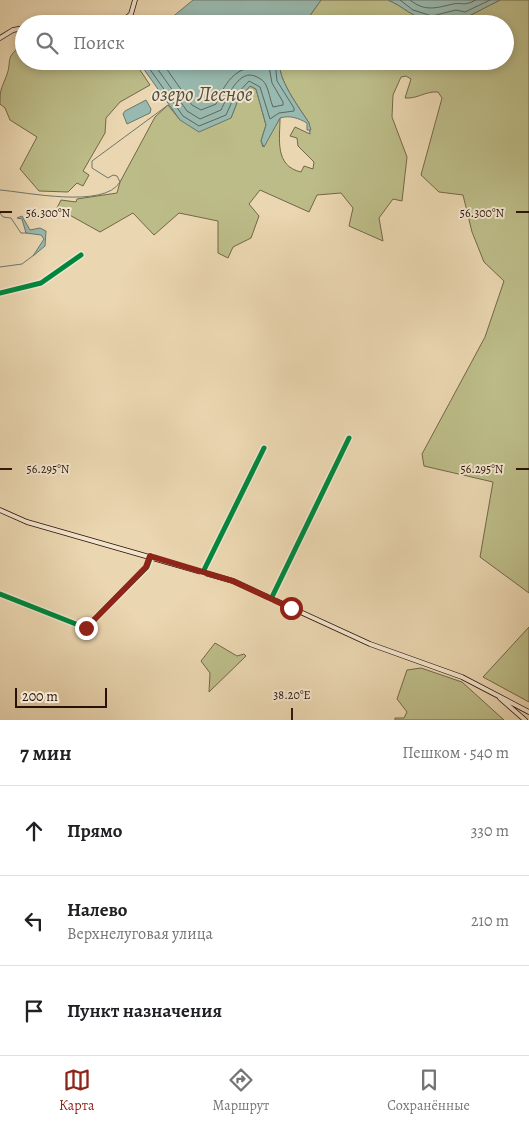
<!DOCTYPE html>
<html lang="ru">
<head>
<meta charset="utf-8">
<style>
  :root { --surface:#fff; --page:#f2f2f2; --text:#202124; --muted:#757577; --line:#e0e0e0; --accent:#8f2418 }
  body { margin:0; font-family:Alegreya,serif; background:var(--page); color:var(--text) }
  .scale { position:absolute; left:15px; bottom:12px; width:92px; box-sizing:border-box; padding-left:5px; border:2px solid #2a1108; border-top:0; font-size:14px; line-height:18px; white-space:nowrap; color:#2a1108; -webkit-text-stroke:4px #f1e4cc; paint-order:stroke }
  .stop { position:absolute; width:15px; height:15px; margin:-11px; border:4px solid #8f2418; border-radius:50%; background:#fff }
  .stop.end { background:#8f2418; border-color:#fff; box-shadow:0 1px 5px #0008 }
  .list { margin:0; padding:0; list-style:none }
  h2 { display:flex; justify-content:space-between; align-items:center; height:65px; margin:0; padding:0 20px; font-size:21px }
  h2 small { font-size:16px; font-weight:400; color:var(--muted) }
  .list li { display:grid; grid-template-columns:32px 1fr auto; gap:15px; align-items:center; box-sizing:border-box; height:90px; padding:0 20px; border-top:1px solid var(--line) }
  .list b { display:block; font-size:19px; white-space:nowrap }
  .list p { margin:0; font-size:16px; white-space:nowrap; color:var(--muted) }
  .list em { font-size:16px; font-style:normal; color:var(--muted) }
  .icon { flex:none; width:28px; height:28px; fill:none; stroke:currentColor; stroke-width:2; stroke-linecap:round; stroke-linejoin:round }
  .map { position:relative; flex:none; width:529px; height:720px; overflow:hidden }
  .search { position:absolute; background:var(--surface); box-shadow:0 2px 8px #0003; left:15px; right:15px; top:15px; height:55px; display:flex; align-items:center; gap:12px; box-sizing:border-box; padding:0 18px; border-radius:28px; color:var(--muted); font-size:19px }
  .sheet { height:335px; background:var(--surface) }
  nav { display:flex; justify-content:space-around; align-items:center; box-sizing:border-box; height:70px; border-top:1px solid var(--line); background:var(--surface); font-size:14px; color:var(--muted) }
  nav a { display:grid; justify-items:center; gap:2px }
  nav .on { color:var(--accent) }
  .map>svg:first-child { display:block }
  .green { fill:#bcbc88; stroke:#736648 }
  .water { fill:#98b9af; stroke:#6c766c }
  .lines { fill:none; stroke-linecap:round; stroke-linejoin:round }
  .shore { stroke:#61655c; stroke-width:1 }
  .stream { stroke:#6c766c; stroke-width:1 }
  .street-casing { stroke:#5a4232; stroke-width:4.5 }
  .secondary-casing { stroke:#2a1108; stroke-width:5.5 }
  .street { stroke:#f1e4cc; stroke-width:2.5 }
  .secondary { stroke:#f1e4cc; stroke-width:4 }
  .cycleway-casing { stroke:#f1e4cc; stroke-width:8 }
  .cycleway { stroke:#00873e; stroke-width:5 }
  .route { stroke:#8f2418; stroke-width:6 }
  .ticks { fill:none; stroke:#2a1108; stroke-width:2 }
  .labels { text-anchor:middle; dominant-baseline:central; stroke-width:4; stroke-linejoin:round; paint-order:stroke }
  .water-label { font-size:21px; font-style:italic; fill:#504c42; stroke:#f1e4cc }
  .ticks-label { font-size:12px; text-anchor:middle; fill:#2a1108; stroke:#f1e4cc; stroke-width:4; stroke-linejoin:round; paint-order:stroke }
</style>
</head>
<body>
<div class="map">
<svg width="529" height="720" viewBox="0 0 529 720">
  <rect width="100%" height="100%" fill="#ead6b0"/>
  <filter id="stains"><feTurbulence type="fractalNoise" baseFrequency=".004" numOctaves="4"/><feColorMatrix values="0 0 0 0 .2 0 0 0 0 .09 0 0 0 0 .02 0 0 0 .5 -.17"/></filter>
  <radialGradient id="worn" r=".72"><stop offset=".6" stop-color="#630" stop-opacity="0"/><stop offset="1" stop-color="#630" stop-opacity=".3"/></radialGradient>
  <path class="green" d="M321,0H388C403,6 413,18 430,21C443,22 452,13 465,18L500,0H529V593L480,557L493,482L424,466L422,454L485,337L504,281L484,262L472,232L463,195L439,192L421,175L442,98L438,92C425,91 418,99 405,98L411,79L406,76L401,77L393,95L392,117L407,157L402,201L393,199L379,218L383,241L349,226L353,208L341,193L317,195L309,212L260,190L249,204L259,216L251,238L233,247L228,258L218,253V221L179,213L154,235L133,213L100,232L57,208L61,200L76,202L77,199L117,193L120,182L155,117L168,105L180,120L231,118L238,100L250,86L256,89L266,125L261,141L263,147L280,118C280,138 274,166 301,172L304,166L313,169L314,162L298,146L297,138L290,136L295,127L310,134L309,123C301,110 274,75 281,61H505V24H304Z
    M24,44V61H134L150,85L120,102L106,118L105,133L83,171L89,175L83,186L77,183L68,192L39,191L20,169L37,137L10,120L5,108L0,104C0,89 1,90 6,77C13,60 3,58 24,44Z
    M529,627V702L483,677Z
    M215,643L237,656L244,654L246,656L209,692L210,673L201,661Z
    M421,668L462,682L504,720H395V718H404L407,712L397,699L407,670Z"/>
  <path class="water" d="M193,0H321L304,24H164Z
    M388,0H500L465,18C452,13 443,22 430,21C413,18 403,6 388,0Z
    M138,61H281C274,75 301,110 309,123L311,130H307V123C298,118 290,115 280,118L264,147L261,141L266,125L256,89L250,86L238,100L231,118L199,132L180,120Z
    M146,100L151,109L150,113L127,124L123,114L125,111Z
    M22,216L30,230L40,228L46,231L45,246L33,256L44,239L41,235L26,233L22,219L17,218Z"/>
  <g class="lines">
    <path class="shore" d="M400,0L413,10L432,16L456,10L465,12L490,0
      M410,0C425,12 436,8 453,4C464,2 462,7 476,0
      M144,61L183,116L199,126L226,115L234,97L249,81L260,87L270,119L279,113L294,111V108L277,81L275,61
      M152,61L187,111L200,119L221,110C227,98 239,67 257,77C261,79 264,81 266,85C269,91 270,100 273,107L283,105V102L272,83L268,61
      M161,61L192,105L201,110L216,104C224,85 235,65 259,68L260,61"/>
    <path class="stream" d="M0,190C26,192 104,209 120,182L117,176L113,175L108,178L92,168V161L168,105
      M0,213L3,217L11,218L21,233H27
      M0,267L22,264L34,255"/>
    <g class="street-casing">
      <path id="street" d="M0,293L41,283L81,255
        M203,572L264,448
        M0,594L86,628L147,567L150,558
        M271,599L349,438"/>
    </g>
    <g class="secondary-casing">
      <path id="secondary" d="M119,24L131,14L135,0
        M0,38L13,30L24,28
        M0,510L27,522L233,581L370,644L462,677L529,712
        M500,698L525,720"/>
    </g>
    <use href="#street" class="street"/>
    <use href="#secondary" class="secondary"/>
    <g class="cycleway-casing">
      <path id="cycleway" d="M0,293L41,283L81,255
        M203,572L264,448
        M0,594L86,628L147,567L151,556
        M271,599L349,438"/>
    </g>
    <use href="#cycleway" class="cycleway"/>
  </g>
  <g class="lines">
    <path class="route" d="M86,628L146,567L150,556L233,581L291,608"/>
  </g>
  <path class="ticks" d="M0,212H12M516,212H529M0,469H12M516,469H529M292,708V720"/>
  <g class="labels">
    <g class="water-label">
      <text x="202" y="94">озеро Лесное</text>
    </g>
  </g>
  <g class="ticks-label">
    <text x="48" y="217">56.300°N</text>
    <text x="482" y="217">56.300°N</text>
    <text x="48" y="473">56.295°N</text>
    <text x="482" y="473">56.295°N</text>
    <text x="292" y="699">38.20°E</text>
  </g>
  <rect width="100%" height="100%" filter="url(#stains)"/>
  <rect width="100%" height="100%" fill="url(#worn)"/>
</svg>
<div class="scale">200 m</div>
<div class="stop" style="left:291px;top:608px"></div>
<div class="stop end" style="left:86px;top:628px"></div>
<div class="search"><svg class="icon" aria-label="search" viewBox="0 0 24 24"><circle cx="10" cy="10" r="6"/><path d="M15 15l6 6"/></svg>Поиск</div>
</div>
<section class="sheet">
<h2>7 мин<small>Пешком · 540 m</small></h2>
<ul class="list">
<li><svg class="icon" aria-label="ahead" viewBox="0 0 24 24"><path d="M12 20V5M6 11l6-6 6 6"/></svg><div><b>Прямо</b></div><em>330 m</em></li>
<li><svg class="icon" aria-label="left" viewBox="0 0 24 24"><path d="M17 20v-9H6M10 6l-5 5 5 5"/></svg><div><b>Налево</b><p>Верхнелуговая улица</p></div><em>210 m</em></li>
<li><svg class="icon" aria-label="arrive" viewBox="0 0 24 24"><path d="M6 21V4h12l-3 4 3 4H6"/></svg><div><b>Пункт назначения</b></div></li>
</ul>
</section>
<nav>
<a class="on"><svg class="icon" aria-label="map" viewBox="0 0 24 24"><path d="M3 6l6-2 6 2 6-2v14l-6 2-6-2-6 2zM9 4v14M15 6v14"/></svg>Карта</a>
<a><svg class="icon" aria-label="directions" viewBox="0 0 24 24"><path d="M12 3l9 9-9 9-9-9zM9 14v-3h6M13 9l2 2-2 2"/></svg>Маршрут</a>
<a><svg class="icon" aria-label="saved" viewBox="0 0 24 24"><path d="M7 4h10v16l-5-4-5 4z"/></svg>Сохранённые</a>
</nav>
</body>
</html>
